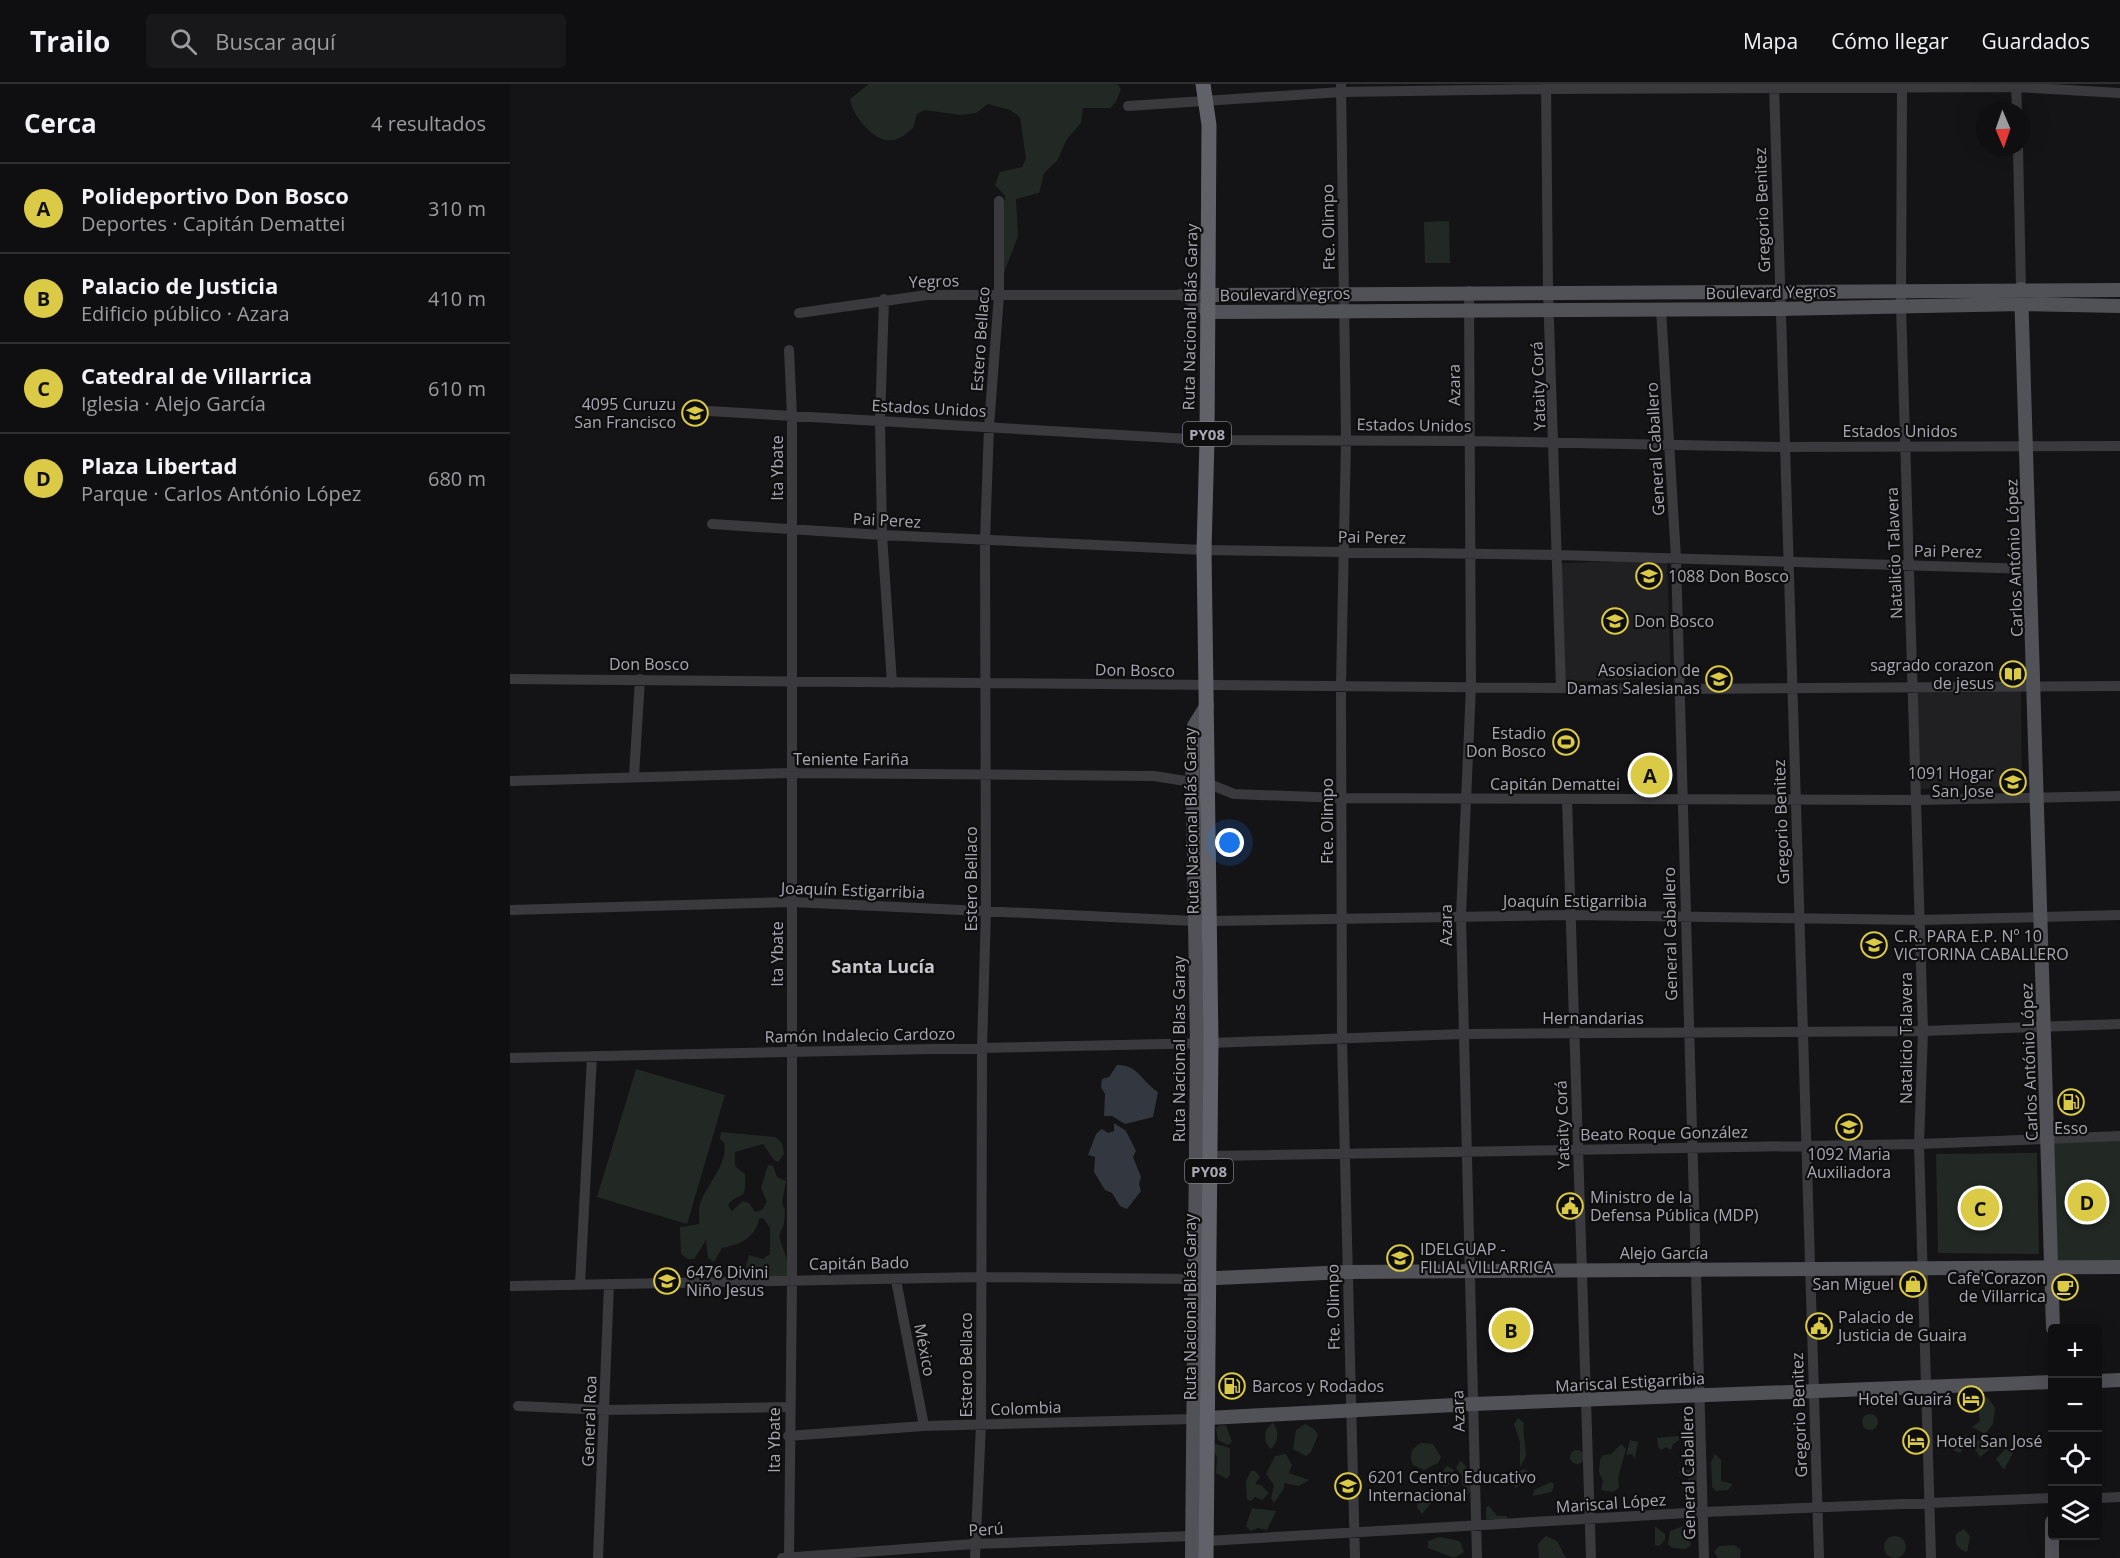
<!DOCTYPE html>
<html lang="es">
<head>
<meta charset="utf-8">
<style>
  :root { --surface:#0f0e10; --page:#181719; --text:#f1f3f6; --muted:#9b9c9f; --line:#2f2e30; --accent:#daca46 }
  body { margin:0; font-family:"Open Sans",sans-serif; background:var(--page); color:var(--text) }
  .controls { position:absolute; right:18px; bottom:18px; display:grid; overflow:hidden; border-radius:6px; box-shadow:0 6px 24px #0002 }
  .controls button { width:54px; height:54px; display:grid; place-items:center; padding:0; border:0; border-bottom:2px solid var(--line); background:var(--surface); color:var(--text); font:30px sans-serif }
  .compass { position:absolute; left:1466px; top:18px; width:54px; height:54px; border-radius:50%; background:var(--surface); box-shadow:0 6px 24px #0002; rotate:178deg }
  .you { position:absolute; left:720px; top:759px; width:21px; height:21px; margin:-15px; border:4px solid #fff; border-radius:50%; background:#1a73e8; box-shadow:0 0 0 9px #1a73e833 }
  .badge { display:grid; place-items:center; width:39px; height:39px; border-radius:50%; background:var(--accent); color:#111; font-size:20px; font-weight:700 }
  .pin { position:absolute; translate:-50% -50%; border:3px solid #fff; box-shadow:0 2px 6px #0006 }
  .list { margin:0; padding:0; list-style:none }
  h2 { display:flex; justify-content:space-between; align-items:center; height:78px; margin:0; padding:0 24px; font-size:26px }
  h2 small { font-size:20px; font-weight:400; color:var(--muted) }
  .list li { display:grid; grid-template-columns:39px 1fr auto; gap:18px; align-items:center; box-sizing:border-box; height:90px; padding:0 24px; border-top:2px solid var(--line) }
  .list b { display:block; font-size:22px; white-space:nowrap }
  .list p { margin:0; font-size:20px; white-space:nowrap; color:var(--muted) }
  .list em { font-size:20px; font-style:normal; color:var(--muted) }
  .icon { flex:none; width:33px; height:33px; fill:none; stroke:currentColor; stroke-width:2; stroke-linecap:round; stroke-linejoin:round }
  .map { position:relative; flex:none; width:1610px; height:1474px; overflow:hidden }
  header { display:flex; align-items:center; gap:36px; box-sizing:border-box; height:84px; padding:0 30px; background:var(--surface); border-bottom:2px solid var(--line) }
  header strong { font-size:28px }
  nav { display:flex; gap:33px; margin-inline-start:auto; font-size:21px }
  .search { width:420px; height:54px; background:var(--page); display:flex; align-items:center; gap:15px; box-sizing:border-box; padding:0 21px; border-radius:6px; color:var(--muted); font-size:22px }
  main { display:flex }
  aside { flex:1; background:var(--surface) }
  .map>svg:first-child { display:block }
  .built { fill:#201f21 }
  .green { fill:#222925 }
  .water { fill:#323740 }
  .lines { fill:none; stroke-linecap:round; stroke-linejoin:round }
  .minor { stroke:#3a3a3e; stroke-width:10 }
  .major { stroke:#515158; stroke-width:14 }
  .highway { stroke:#616269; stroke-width:15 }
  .labels { text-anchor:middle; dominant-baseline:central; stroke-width:4.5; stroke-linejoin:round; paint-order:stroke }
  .shield { fill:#0f0e0f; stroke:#797a82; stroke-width:1.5 }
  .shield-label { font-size:15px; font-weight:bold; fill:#a7a8b3 }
  .street-label { font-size:16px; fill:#a7a8b3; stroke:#0f0e0f }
  .poi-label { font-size:16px; fill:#a7a8b3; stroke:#0f0e0f; text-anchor:start }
  .neighbourhood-label { font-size:18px; font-weight:bold; fill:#c7c7d0; stroke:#0f0e0f }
</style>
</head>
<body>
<header>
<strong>Trailo</strong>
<div class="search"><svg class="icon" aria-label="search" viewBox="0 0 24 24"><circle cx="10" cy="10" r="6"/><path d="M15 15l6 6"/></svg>Buscar aquí</div>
<nav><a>Mapa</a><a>Cómo llegar</a><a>Guardados</a></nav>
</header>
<main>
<aside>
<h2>Cerca<small>4 resultados</small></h2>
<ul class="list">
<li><span class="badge">A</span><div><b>Polideportivo Don Bosco</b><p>Deportes · Capitán Demattei</p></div><em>310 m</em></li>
<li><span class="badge">B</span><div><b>Palacio de Justicia</b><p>Edificio público · Azara</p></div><em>410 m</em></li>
<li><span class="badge">C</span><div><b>Catedral de Villarrica</b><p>Iglesia · Alejo García</p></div><em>610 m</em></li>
<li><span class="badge">D</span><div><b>Plaza Libertad</b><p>Parque · Carlos António López</p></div><em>680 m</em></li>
</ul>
</aside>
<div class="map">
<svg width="1610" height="1474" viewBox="0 0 1610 1474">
  <rect width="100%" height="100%" fill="#141315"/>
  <path class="built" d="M1157,476L1161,594L1054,598L1050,479Z
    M1511,605L1512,703L1406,705L1403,607Z"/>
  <path class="green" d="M359,0H607L611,5L606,18L600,24H573L571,39L557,55L547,77L534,89L529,109L506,115L508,152L494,189L491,151L495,112L485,101L490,88L512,83L516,75L510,33L500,26L478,20L466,29L451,31L414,26L407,30L403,44C397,49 390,56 382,56C364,59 342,31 340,15Z
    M939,137L940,179H915L914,138Z
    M126,985L215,1011L177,1140L87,1113Z
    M211,1048L265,1053L272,1059L274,1070L268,1078L264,1076L253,1060L225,1068V1082L235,1090C236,1121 232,1104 218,1121L222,1127L233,1117L239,1119L245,1128L252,1126L257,1118L251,1104L258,1081L263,1082L267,1093L276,1097L272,1119L275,1126L274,1140L269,1152L277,1176V1194L253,1192L244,1196L233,1193L239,1171L253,1175L260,1170V1144L253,1134L249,1135C246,1153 230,1161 212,1164L204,1178L198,1174L196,1156L184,1175H178L171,1170L170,1143L189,1140C190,1133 188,1127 190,1120C196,1101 219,1080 214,1058L210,1055Z
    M1610,1054V1180H1545L1541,1057Z
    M1527,1069L1529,1170L1428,1169L1426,1070Z
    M1477,1312L1485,1324L1483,1340L1475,1350L1462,1343L1470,1337C1469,1329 1466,1318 1477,1312Z
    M1352 1338a8 8 0 1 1 16 0a8 8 0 1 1-16 0Z
    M1008,1334L1014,1339C1012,1347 1016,1362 1016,1372L1010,1383V1358L1004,1340Z
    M763,1339C770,1346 768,1359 761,1365C753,1358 753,1345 763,1339Z
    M795,1340L804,1345L808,1351L801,1368L796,1372L783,1365L786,1346Z
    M716,1341L722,1358L718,1361L708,1356L706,1345L708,1342Z
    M1455,1351L1462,1353L1450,1369L1443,1366L1441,1359L1448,1360Z
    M1168,1352L1171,1355L1163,1360L1161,1366L1156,1363L1151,1366L1148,1363L1147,1354Z
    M1472,1352L1480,1354L1479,1366L1470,1373L1463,1362Z
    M1120,1356L1128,1358L1125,1375L1122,1370L1116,1371Z
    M912,1359L923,1360L931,1373L928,1379L914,1386L903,1381C899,1371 901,1363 912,1359Z
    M706,1360L720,1364V1390L717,1395L706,1389L707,1374L702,1363Z
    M1111,1360L1116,1365L1108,1394L1109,1404L1103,1408L1091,1406L1093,1397L1089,1388L1090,1375L1094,1371L1101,1370Z
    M1496,1364L1503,1369L1494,1386L1486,1375Z
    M1060 1373a7 7 0 1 1 14 0a7 7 0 1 1-14 0Z
    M776,1370L782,1381L779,1389L799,1396L789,1402L774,1399V1404L764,1419L761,1414L764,1401L756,1390L765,1372Z
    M1205,1370L1211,1376V1397L1223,1400L1218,1406L1206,1407L1202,1403L1201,1378Z
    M950,1377C959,1381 961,1396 961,1406L957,1411L952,1399V1392L946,1384Z
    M937,1382L944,1386L939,1394L942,1399L935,1403L931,1399L932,1388Z
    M1014,1385L1019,1388L1024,1399H1012L1006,1404L1003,1401L1004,1391Z
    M1174,1385L1190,1388L1189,1409L1178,1401V1394L1168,1388Z
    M741,1387H745L750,1393L745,1400L751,1401L759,1409L752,1416L745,1413L741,1417L737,1415L736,1397Z
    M1041,1398L1044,1400L1042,1408L1023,1412L1024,1406Z
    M921,1404L929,1406L931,1409L927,1414H921L922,1418L912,1430L907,1423L909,1411L914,1406L918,1409Z
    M979,1422L987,1432H996L998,1435H976V1423Z
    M742,1424L766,1427L757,1446L748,1444L741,1447L736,1442Z
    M1145,1442L1155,1450V1456L1149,1462L1145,1461Z
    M1173,1442L1180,1449L1178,1453L1181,1461L1176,1465L1162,1464L1158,1460L1160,1447Z
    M1454,1445L1460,1452L1457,1468C1448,1466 1443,1458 1447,1449Z
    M1374 1463a11 11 0 1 1 22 0a11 11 0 1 1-22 0Z
    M1036,1452L1047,1457L1056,1474H1029L1028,1460Z
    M929,1453L950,1457L954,1468L944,1474L918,1464V1457Z
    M1224,1461L1231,1466L1230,1474H1208L1204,1468L1209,1462Z"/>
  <path class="water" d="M607,981C628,980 633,999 648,1008L643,1033L615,1040L602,1032H594L595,1010L591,1003L592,995L599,993Z
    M604,1039L616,1047L626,1067L623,1073L631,1093L629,1100L631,1107L617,1125L610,1122L602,1109L595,1106L584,1088L585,1073L578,1071L586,1050L592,1045L598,1049L604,1047Z"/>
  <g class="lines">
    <path class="minor" d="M831,0L836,355L831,602L832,955L845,1474
      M1036,0L1038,207L1051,604
      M1264,0L1309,1474
      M1506,0L1507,27
      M1392,3L1391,222L1413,947L1409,1060L1421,1474
      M618,22L831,8L1036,5L1506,3L1610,9
      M1508,63L1511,205
      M959,207L961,602L951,832L967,1474
      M670,210L697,228
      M374,215L370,336L372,451L382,599
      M1151,225L1166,474L1194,1474
      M289,229L417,211H699
      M279,266L282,332V1197L279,1474
      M198,327L697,356L960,357L1273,363L1610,362
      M202,440L372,451L694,466L1048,471L1521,485
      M0,595L1169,605L1610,602
      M124,692L130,595
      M0,697L282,689L644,692L682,698
      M699,700L724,710L832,714L1406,716L1610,712
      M1057,715L1081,1474
      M0,826L282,818L684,837
      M700,837L1061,831L1410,836L1610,831
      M0,974L701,959L953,950L1413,947L1610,940
      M699,1072L1409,1060L1610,1052
      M386,1196L414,1342
      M70,1201L82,972
      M0,1202L472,1193L685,1195
      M8,1322L95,1326L279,1323
      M278,1352L414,1342L684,1335
      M1588,1414L1610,1413
      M697,1457L1194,1428L1542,1414
      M88,1474L99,1200
      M272,1474L464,1460L682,1452
      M465,1474L471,1340L472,964L476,826L475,457L479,342L489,211V117"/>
    <path class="major" d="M1511,205L1543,1244
      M699,211L1610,206
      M697,228L1269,225L1512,220L1610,222
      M685,1195L837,1188L1610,1183
      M1588,1297L1610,1296
      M698,1334L963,1320L1542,1298
      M682,1474L687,960L682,654L684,642L697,621
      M1542,1474V1438"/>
    <path class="highway" d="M693,0L699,41L697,356L694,466L701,959L696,1474"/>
  </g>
  <defs>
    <g id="school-ring" transform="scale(1.35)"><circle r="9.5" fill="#0f0e0f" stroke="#daca46" stroke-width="1.5"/><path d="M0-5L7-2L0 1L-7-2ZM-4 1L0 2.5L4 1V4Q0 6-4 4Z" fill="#daca46"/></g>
    <g id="university-ring" transform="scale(1.35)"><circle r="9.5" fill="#0f0e0f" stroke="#daca46" stroke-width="1.5"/><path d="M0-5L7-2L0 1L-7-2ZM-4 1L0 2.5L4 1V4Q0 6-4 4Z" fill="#daca46"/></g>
    <g id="library-ring" transform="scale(1.35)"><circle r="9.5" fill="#0f0e0f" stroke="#daca46" stroke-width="1.5"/><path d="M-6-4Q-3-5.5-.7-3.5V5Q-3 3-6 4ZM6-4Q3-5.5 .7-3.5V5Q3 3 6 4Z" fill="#daca46"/></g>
    <g id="stadium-ring" transform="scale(1.35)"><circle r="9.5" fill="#0f0e0f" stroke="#daca46" stroke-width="1.5"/><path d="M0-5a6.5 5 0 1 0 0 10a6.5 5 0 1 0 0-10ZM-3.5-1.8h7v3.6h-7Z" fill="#daca46"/></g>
    <g id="fuel-ring" transform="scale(1.35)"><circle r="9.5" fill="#0f0e0f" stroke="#daca46" stroke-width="1.5"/><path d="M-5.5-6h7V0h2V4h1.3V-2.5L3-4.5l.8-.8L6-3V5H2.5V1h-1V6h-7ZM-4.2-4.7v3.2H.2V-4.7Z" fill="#daca46"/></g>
    <g id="civic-ring" transform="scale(1.35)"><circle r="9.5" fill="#0f0e0f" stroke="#daca46" stroke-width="1.5"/><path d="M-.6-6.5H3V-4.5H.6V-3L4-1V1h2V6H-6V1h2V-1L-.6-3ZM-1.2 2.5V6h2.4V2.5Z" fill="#daca46"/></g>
    <g id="shop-ring" transform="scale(1.35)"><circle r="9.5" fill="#0f0e0f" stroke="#daca46" stroke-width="1.5"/><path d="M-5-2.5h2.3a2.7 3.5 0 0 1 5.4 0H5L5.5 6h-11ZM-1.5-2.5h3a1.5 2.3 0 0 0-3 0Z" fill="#daca46"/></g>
    <g id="cafe-ring" transform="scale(1.35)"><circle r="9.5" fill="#0f0e0f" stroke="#daca46" stroke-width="1.5"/><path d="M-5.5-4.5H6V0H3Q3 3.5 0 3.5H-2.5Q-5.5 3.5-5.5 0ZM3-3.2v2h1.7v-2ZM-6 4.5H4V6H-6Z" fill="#daca46"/></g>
    <g id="hotel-ring" transform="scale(1.35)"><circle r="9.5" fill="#0f0e0f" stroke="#daca46" stroke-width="1.5"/><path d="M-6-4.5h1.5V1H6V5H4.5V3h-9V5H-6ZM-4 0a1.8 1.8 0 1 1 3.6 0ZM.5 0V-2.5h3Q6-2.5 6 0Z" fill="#daca46"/></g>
  </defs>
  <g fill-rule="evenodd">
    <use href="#school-ring" x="185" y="329"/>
    <use href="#school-ring" x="1139" y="492"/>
    <use href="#university-ring" x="1105" y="537"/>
    <use href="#library-ring" x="1503" y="590"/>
    <use href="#school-ring" x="1209" y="595"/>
    <use href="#stadium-ring" x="1056" y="658"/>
    <use href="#school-ring" x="1503" y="698"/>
    <use href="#school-ring" x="1364" y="861"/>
    <use href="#fuel-ring" x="1561" y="1018"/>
    <use href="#school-ring" x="1339" y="1043"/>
    <use href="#civic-ring" x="1060" y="1122"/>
    <use href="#school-ring" x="890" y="1174"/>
    <use href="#school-ring" x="157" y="1197"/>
    <use href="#shop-ring" x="1403" y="1200"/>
    <use href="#cafe-ring" x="1555" y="1203"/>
    <use href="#civic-ring" x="1309" y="1242"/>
    <use href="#fuel-ring" x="722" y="1302"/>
    <use href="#hotel-ring" x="1461" y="1315"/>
    <use href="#hotel-ring" x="1406" y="1357"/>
    <use href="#school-ring" x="838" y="1402"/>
  </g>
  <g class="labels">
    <g class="shield">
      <rect x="673" y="338" width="48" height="24" rx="4.5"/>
      <rect x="675" y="1075" width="48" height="24" rx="4.5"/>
    </g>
    <g class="shield-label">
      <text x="697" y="350">PY08</text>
      <text x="699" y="1087">PY08</text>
    </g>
    <g class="street-label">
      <text transform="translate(1252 126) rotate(-92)">Gregorio Benitez</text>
      <text transform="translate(818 143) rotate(-91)">Fte. Olimpo</text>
      <text transform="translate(424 197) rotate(-2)">Yegros</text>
      <text transform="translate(1261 208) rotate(-1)">Boulevard Yegros</text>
      <text transform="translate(775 210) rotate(-1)">Boulevard Yegros</text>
      <text transform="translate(680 233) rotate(-89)">Ruta Nacional Blás Garay</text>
      <text transform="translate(470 255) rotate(-86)">Estero Bellaco</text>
      <text transform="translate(944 301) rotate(-91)">Azara</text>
      <text transform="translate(1028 302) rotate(-92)">Yataity Corá</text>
      <text transform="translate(419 324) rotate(3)">Estados Unidos</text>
      <text transform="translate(904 341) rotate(1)">Estados Unidos</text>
      <text x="1390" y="347">Estados Unidos</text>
      <text transform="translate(1145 365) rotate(-93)">General Caballero</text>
      <text transform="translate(267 384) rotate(-90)">Ita Ybate</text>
      <text transform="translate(377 436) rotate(3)">Pai Perez</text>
      <text transform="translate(862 453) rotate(1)">Pai Perez</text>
      <text transform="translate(1438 467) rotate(1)">Pai Perez</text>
      <text transform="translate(1384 469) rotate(-92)">Natalicio Talavera</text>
      <text transform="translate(1504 474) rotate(-92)">Carlos António López</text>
      <text x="139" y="580">Don Bosco</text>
      <text transform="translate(625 586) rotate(1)">Don Bosco</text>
      <text x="341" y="675">Teniente Fariña</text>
      <text x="1045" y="700">Capitán Demattei</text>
      <text transform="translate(681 737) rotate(-91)">Ruta Nacional Blás Garay</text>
      <text transform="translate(817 737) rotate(-90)">Fte. Olimpo</text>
      <text transform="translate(1271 738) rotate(-92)">Gregorio Benitez</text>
      <text transform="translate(461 795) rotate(-90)">Estero Bellaco</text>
      <text transform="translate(343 806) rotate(2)">Joaquín Estigarribia</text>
      <text x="1065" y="817">Joaquín Estigarribia</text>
      <text transform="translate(936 841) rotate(-90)">Azara</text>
      <text transform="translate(1160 850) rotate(-91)">General Caballero</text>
      <text transform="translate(267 870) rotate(-90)">Ita Ybate</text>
      <text x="1083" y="934">Hernandarias</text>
      <text transform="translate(350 951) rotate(-1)">Ramón Indalecio Cardozo</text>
      <text transform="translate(1396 954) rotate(-90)">Natalicio Talavera</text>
      <text transform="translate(669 965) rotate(-90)">Ruta Nacional Blas Garay</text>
      <text transform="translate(1519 978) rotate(-92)">Carlos António López</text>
      <text transform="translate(1052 1041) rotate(-92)">Yataity Corá</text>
      <text transform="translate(1154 1049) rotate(-1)">Beato Roque González</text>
      <text x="1154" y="1169">Alejo García</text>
      <text transform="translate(349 1179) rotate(-1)">Capitán Bado</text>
      <text transform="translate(680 1223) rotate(-90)">Ruta Nacional Blás Garay</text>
      <text transform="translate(823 1223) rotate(-91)">Fte. Olimpo</text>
      <text transform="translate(415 1266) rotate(79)">México</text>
      <text transform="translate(456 1281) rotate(-90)">Estero Bellaco</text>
      <text transform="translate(1120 1298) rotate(-3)">Mariscal Estigarribia</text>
      <text transform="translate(516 1324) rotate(-2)">Colombia</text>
      <text transform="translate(948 1327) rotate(-92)">Azara</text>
      <text transform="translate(1289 1331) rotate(-92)">Gregorio Benitez</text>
      <text transform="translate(79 1337) rotate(-88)">General Roa</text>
      <text transform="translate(264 1356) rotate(-90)">Ita Ybate</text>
      <text transform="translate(1178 1389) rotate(-91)">General Caballero</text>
      <text transform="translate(1101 1419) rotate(-4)">Mariscal López</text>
      <text transform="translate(476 1445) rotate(-3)">Perú</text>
    </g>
    <g class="poi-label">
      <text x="166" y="320" text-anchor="end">4095 Curuzu<tspan x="166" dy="18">San Francisco</tspan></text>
      <text x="1158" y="492">1088 Don Bosco</text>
      <text x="1124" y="537">Don Bosco</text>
      <text x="1484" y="581" text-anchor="end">sagrado corazon<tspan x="1484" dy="18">de jesus</tspan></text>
      <text x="1190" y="586" text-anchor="end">Asosiacion de<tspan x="1190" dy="18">Damas Salesianas</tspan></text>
      <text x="1036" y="649" text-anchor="end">Estadio<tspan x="1036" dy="18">Don Bosco</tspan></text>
      <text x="1484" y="689" text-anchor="end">1091 Hogar<tspan x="1484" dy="18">San Jose</tspan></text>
      <text x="1384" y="852">C.R. PARA E.P. Nº 10<tspan x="1384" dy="18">VICTORINA CABALLERO</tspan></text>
      <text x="1561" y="1044" text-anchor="middle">Esso</text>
      <text x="1339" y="1070" text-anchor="middle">1092 Maria<tspan x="1339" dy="18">Auxiliadora</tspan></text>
      <text x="1080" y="1113">Ministro de la<tspan x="1080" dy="18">Defensa Pública (MDP)</tspan></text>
      <text x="910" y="1165">IDELGUAP -<tspan x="910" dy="18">FILIAL VILLARRICA</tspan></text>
      <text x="176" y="1188">6476 Divini<tspan x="176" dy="18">Niño Jesus</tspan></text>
      <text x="1536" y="1194" text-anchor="end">Cafe'Corazon<tspan x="1536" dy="18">de Villarrica</tspan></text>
      <text x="1384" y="1200" text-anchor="end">San Miguel</text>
      <text x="1328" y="1233">Palacio de<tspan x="1328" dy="18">Justicia de Guaira</tspan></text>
      <text x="742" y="1302">Barcos y Rodados</text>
      <text x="1442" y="1315" text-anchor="end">Hotel Guairá</text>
      <text x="1426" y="1357">Hotel San José</text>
      <text x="858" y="1393">6201 Centro Educativo<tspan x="858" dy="18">Internacional</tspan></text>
    </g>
    <g class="neighbourhood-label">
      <text x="373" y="882">Santa Lucía</text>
    </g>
  </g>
</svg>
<div class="controls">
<button>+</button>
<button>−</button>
<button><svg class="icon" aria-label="locate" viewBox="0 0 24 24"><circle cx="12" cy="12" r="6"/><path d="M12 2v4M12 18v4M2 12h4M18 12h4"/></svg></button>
<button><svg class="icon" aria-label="layers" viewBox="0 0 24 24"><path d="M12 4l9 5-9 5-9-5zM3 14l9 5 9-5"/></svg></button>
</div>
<svg class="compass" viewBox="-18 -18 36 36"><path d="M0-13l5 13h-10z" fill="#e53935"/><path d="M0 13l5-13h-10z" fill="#9b9c9f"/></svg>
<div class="you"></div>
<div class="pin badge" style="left:1140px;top:691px">A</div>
<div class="pin badge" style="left:1001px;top:1246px">B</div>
<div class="pin badge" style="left:1470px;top:1124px">C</div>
<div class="pin badge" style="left:1577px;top:1118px">D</div>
</div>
</main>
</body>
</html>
